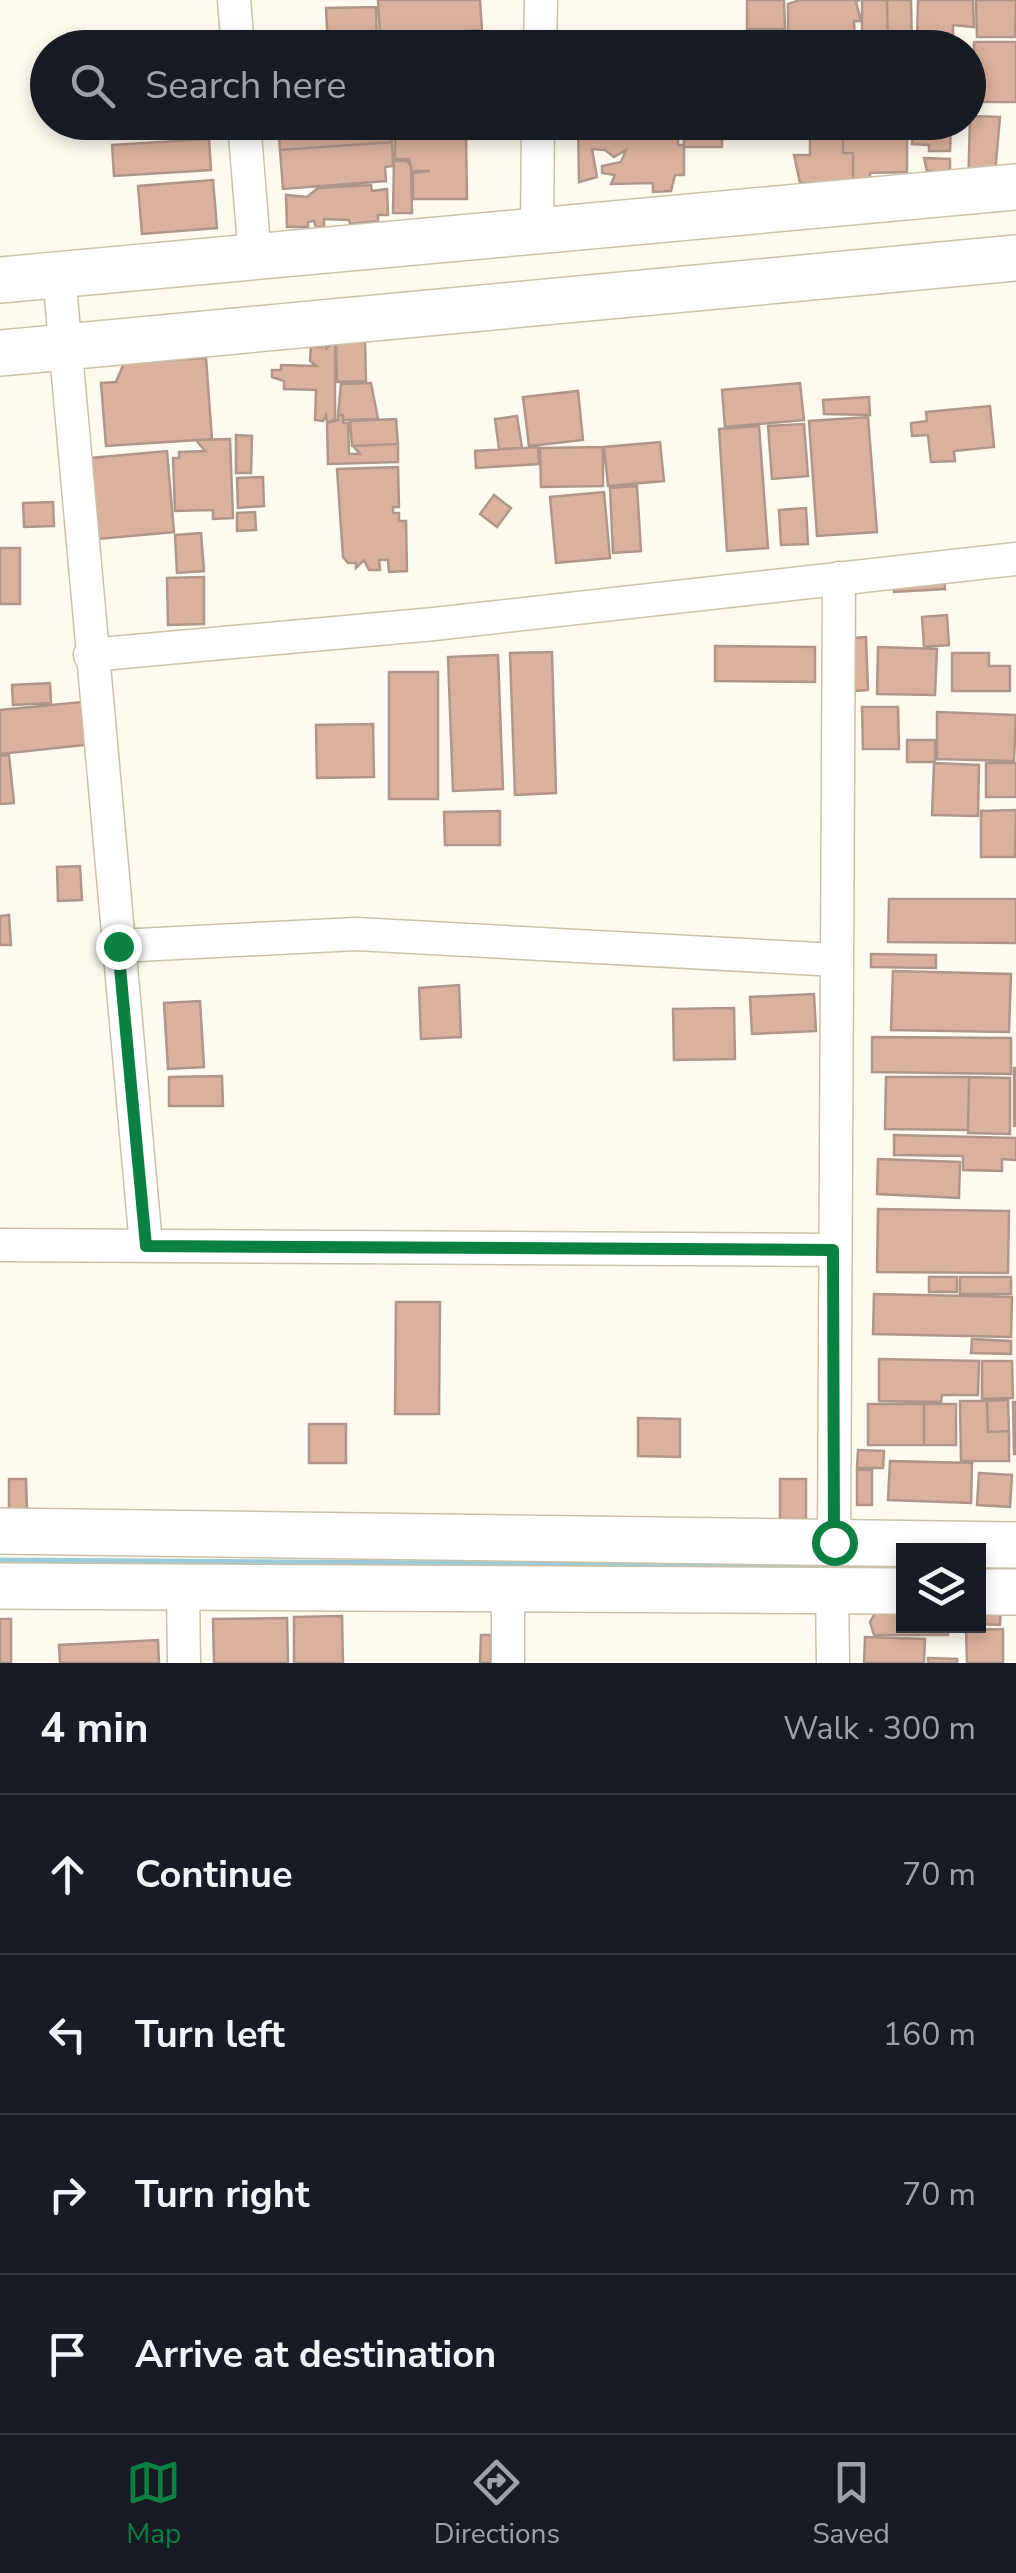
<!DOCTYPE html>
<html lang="en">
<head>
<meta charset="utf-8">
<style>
  :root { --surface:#171b24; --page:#242831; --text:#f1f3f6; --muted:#9ea1a6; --line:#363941; --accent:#0b8043 }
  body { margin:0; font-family:"Nunito Sans",sans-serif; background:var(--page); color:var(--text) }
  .controls { position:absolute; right:30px; bottom:30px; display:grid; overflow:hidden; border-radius:0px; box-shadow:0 5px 15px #0003 }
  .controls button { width:90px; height:90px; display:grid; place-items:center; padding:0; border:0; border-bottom:2px solid var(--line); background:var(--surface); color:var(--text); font:50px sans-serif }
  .stop { position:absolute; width:30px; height:30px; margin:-22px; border:8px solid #0b8043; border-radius:50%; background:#fff }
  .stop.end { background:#0b8043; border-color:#fff; box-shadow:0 2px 10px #0008 }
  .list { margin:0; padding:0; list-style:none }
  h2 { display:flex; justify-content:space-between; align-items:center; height:130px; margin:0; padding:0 40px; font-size:42px }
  h2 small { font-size:32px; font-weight:400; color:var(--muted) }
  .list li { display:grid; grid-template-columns:65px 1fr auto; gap:30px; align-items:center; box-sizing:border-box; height:160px; padding:0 40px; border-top:2px solid var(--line) }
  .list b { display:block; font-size:38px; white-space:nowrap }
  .list em { font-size:32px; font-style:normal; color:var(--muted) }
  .icon { flex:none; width:55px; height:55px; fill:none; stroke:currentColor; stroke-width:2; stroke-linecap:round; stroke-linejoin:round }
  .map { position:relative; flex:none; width:1016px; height:1663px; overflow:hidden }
  .search { position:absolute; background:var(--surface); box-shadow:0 5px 15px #0003; left:30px; right:30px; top:30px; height:110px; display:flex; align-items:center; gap:25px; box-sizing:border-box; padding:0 35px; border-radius:55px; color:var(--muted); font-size:38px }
  .sheet { height:770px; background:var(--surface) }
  nav { display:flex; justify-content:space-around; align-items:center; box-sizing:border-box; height:140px; border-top:2px solid var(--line); background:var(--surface); font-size:28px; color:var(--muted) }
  nav a { display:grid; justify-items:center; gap:5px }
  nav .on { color:var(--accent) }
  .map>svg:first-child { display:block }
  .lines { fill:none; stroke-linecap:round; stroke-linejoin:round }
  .stream { stroke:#99ccd8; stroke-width:9 }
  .building { fill:#dab19c; stroke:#b09689; stroke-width:2.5 }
  .street-casing { stroke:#ccc1a8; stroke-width:35 }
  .secondary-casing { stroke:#ccc1a8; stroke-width:48 }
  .street { stroke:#fff; stroke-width:32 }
  .secondary { stroke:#fff; stroke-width:45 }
  .route { stroke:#0b8043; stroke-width:12 }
</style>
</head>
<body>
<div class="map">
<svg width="1016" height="1663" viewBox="0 0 1016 1663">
  <rect width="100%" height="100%" fill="#fffaf0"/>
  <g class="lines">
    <path class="stream" d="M0,1562L904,1568
      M978,1568L1016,1569"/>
  </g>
  <path class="building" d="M378,0H480L482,30L380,36Z
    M747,0H784L785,29H747Z
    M800,0H860L856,2L861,21H854L855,44L788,37V4Z
    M862,0H887L888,48H862Z
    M887,0H911L912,48H888Z
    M918,0H973L974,27L953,25V40H917Z
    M976,0H1016L1015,37H977Z
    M376,7L377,48H328L326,8Z
    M974,42H1016V102H973Z
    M970,116L1000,117L993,196L968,195Z
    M391,122L392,142L280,150L278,124Z
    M578,122H672L673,131L678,130V145H684V175H675L671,191L653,192V183L611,184L615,175L602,173V166L621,162L626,150L614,157L605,150L592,149L597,177L579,182Z
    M684,122H722V147H684Z
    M724,122H742V129L724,130Z
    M810,122H843V153H853V183H800L794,155H810Z
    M843,122H907V172L870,173V183H853V153H843Z
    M913,122H951L950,151H929V145L912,144Z
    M395,135H466L467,199H413V173L430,171H412L409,159H395Z
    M209,139L211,170L114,176L112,145Z
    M392,142L393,166L385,167L386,181L283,189L280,150Z
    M924,158L950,159V173L932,190L933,171H927Z
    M394,161H407L411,166L412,213H393Z
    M213,180L217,228L142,234L138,186Z
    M371,185L372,191L387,189L388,215H378V221L350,224L349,220L324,219V227H316L314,221L308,222V227H287L286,195L307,197L318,188Z
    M365,339L366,381L337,382L336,340Z
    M322,342H326V348L335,343V419L327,423L326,415L323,421L315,420L316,390L284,389V381L272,377V370H281V365L316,366L310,361L311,347H322Z
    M206,358L212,439L106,446L101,383L116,382L124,363Z
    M371,383L378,419L343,420V415H338L341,384Z
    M800,383L804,420L725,427L722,390Z
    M578,391L583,440L529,446L523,397Z
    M869,397L870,415L824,414L823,400Z
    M990,406L994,447L954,451L955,461L931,462L928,435L912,436L911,423L927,421L926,412Z
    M338,415H343V423H348L349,454H360L353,446L398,444V462L328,464L327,423L338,420Z
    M517,416L522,448L499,449L495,419Z
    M868,417L877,532L817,536L809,421Z
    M396,419L398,444L352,446L350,421Z
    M804,424L808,476L772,479L768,426Z
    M759,426L768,548L727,551L719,429Z
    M236,435L252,436L251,473H236Z
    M230,439L233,518L213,519V510L175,511L173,458H179V452L205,451L196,440Z
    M660,442L664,481L608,486L604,447Z
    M538,447L539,464L476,468L475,451Z
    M603,447V486L541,487L540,448Z
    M167,451L174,532L87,540L80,459Z
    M398,467L399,507H393V513H399V521H406L407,571L389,572L388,560H379L380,570H369L364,560L356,568V563H348L343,557L337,469Z
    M263,477L264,506L238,508L237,478Z
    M637,486L641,551L613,553L610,488Z
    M604,492L610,558L556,563L550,497Z
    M494,495L511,508L497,527L480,514Z
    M53,502L54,526L24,527L23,503Z
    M806,508L808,544L781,545L779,510Z
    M255,512L256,530L237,531V513Z
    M201,533L204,571L177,573L175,535Z
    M0,548H20V604H0Z
    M943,564L945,589L894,592L893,567Z
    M204,577V624L168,625L167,578Z
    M947,615L949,645L924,647L922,617Z
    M866,637L868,690L854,691L853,638Z
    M715,646L815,647V682L715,681Z
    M878,647L937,649L935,695L877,694Z
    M552,652L556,793L515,795L510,653Z
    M952,653H989V666H1010V691H952Z
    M498,655L503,789L453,791L448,657Z
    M389,672H438V799H389Z
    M50,683L51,703L13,705L12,685Z
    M81,702L85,745L0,754V710Z
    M862,707H898L899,749H863Z
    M937,712L1016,715L1014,761L937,759Z
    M373,724L374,777L317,778L316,725Z
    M907,740H935V762H907Z
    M9,755L14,803L0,804V756Z
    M934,763L979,765L978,816L932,815Z
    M986,763H1016V797H986Z
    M1016,810L1015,857H981V811Z
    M500,811V845H445L444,812Z
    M80,866L82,900L58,901L57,867Z
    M889,899H1016V943L888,942Z
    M9,915L11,945H0V916Z
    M871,954L936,955V968L871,967Z
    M893,971L1011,974L1009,1032L891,1030Z
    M459,985L461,1037L421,1039L419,988Z
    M814,994L816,1031L752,1034L750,997Z
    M200,1001L204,1067L168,1069L164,1003Z
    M734,1008L735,1059L674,1060L673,1009Z
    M872,1037L1011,1038V1074L872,1072Z
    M1014,1068H1016V1126H1014Z
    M222,1076L223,1106H169V1077Z
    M886,1077H969L968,1130L885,1129Z
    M969,1077L1010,1078V1134L968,1133Z
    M894,1135L1016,1138V1160L1002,1159V1171L963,1170V1156L894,1155Z
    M878,1159L960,1162L959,1198L877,1194Z
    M878,1209L1009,1211L1008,1273L877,1272Z
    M929,1277H957V1292H929Z
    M960,1277H1011V1294H960Z
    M874,1294L1012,1297L1011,1337L873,1334Z
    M396,1302H440L439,1414H395Z
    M972,1339L1011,1341V1354L971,1353Z
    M879,1359L979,1361L978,1395H942L941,1402L879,1401Z
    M982,1361H1012L1013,1398L982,1399Z
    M1008,1400L1009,1431L988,1432L987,1401Z
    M960,1401H987L988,1432L1009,1431V1461H961Z
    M1013,1402H1016V1454H1014Z
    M868,1404H924V1445H868Z
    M924,1404H956V1445H924Z
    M638,1418L680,1419V1457L638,1456Z
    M309,1424H346V1463H309Z
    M858,1450L884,1451L883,1468H857Z
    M890,1461L972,1463L971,1503L888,1500Z
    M857,1470H872V1505H857Z
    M979,1473L1012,1475L1010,1507L977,1505Z
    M9,1479H26L27,1510H9Z
    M780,1479H806V1519H780Z
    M904,1608V1626H948V1635H874L870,1622L877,1610Z
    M978,1608L1001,1609L1000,1625L978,1624Z
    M342,1616L343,1663H294V1617Z
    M287,1618L288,1663H214L213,1619Z
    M0,1619H11V1663H0Z
    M1003,1629V1663H967L966,1630Z
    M481,1635H491V1663H480Z
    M865,1637L925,1639L924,1663H864Z
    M158,1640L159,1663H60L59,1645Z
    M928,1658L957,1659V1663H928Z"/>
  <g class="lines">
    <g class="street-casing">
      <path id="street" d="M234,0L238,48
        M540,48L541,0
        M244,122L255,258
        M537,229L538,122
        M59,275L146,1245
        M90,655L434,624L1016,559
        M118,946L356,934L836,960
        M0,1245L833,1250
        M834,1542L839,578
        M183,1589L184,1663
        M832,1591L833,1663
        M508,1663V1592"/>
    </g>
    <g class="secondary-casing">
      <path id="secondary" d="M0,280L1016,187
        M0,353L1016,258
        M0,1531L1016,1545
        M0,1586L904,1591
        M978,1592H1016"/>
    </g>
    <use href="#street" class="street"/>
    <use href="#secondary" class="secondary"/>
  </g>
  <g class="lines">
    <path class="route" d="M118,946L146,1246L833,1250L834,1542"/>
  </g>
</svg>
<div class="controls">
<button><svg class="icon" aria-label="layers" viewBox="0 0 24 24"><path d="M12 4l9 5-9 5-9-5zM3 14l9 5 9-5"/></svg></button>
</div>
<div class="stop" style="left:834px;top:1542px"></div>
<div class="stop end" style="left:118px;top:946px"></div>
<div class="search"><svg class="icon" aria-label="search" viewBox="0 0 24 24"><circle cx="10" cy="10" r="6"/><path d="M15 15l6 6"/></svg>Search here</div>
</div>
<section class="sheet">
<h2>4 min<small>Walk · 300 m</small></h2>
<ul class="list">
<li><svg class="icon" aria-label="ahead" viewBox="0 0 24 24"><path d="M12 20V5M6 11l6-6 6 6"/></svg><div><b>Continue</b></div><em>70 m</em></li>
<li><svg class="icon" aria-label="left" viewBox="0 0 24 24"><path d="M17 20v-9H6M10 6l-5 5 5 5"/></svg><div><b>Turn left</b></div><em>160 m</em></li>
<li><svg class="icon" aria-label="right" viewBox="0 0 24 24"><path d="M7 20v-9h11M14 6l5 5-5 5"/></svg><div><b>Turn right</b></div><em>70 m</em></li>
<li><svg class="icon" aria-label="arrive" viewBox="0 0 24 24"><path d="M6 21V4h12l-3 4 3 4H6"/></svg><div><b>Arrive at destination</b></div></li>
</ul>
</section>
<nav>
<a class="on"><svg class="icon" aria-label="map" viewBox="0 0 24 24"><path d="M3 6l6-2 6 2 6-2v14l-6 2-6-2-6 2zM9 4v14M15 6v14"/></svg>Map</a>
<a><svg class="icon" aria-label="directions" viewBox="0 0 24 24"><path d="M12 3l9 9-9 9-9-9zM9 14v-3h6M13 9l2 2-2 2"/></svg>Directions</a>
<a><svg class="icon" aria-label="saved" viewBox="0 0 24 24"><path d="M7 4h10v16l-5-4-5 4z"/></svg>Saved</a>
</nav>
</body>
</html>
